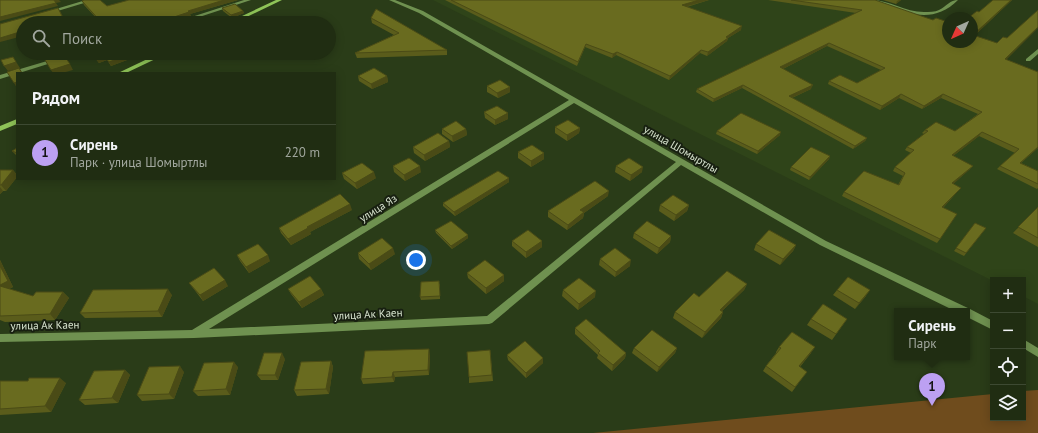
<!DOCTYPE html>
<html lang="ru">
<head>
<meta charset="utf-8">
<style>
  :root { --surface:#202d12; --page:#28351b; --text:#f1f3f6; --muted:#a2a89f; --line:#3d4932; --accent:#bca0f2 }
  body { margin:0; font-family:"PT Sans",sans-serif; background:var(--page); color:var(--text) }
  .controls { position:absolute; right:12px; bottom:12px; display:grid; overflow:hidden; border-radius:0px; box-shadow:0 2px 10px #0003 }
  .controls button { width:36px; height:36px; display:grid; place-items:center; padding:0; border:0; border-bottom:1px solid var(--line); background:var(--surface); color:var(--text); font:20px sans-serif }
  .compass { position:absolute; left:942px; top:12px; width:36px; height:36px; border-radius:50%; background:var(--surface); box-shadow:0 2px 10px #0003; rotate:225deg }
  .you { position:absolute; left:416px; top:260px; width:14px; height:14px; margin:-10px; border:3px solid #fff; border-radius:50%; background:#1a73e8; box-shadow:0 0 0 6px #1a73e833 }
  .badge { display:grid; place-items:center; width:26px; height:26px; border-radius:50%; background:var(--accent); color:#111; font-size:13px; font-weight:700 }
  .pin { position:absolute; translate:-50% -33px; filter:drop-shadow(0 1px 2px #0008) }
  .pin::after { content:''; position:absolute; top:21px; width:14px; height:12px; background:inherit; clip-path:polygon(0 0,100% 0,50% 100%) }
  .popup { position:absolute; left:894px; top:308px; width:76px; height:52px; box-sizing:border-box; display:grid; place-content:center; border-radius:0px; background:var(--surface); filter:drop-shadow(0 1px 3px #0005); font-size:13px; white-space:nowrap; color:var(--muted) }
  .popup b { font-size:15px; color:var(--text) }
  .popup::after { content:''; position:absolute; left:50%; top:100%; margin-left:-8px; border:8px solid transparent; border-top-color:var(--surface) }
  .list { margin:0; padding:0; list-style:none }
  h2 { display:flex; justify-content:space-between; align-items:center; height:52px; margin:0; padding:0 16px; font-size:17px }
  h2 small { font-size:13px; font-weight:400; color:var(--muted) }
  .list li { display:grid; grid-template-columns:26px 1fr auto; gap:12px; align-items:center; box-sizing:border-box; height:56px; padding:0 16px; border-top:1px solid var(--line) }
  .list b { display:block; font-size:15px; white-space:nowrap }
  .list p { margin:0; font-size:13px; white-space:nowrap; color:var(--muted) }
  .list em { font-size:13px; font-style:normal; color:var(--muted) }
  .icon { flex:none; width:22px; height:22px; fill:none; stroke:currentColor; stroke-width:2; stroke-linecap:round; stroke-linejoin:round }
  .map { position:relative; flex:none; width:1038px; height:433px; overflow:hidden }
  .search { position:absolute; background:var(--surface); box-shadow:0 2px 10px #0003; left:16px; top:16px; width:320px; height:44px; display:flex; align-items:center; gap:10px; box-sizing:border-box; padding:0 14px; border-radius:22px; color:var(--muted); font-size:15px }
  .panel { position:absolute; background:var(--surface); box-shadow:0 2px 10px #0003; left:16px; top:72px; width:320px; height:108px; border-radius:0px }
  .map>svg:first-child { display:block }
  .built { fill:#2f4419 }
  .green { fill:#6f4c1d }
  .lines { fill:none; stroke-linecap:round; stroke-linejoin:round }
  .street { fill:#6f9150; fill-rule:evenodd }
  .secondary { fill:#8fc458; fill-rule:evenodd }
  .wall { fill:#5a5c1b }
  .shaded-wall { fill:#4a4b16 }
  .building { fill:#696b1f; stroke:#4a4b16 }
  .labels { text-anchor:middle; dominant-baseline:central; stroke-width:4; stroke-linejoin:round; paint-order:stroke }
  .street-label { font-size:11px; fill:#d8e4cf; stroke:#182011 }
</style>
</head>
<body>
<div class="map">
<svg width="1038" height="433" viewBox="0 0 1038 433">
  <rect width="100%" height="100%" fill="#2a3c18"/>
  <path class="built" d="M433,0H804L867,9L948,42L1038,75V304L1023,296V280H993V281Z"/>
  <path class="green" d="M1038,390V433H593L993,394V418H1023V391Z"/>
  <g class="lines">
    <path class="street" d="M86,0H94L51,13L46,12Z
      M244,0H251L181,23H173Z
      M389,0H395L423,11L826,241L970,309L993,321V330L967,317V311H955L820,245L681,165L492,323L489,324L194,338L0,342V334L192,330L569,100L419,13ZM574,103L676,162L487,316L209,329Z
      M872,0C889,0 905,12 924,12C929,12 935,12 939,10C947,6 950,0 958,0C938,20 917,17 892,8C885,6 877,4 872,0Z
      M1038,49V54L1030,61H1026V59Z
      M74,53H83L0,79V75Z
      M1023,339L1038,348V357L1023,348Z"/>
    <path class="secondary" d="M276,0H282L234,23H227Z
      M160,53H168L126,73H118Z
      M17,119V124L0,131V126Z"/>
  </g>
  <path class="wall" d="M127,0H238L190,14L191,16L175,21L202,23H101L84,5L82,1L107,6L128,1Z
    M445,0H709L687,7L741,30L728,38L727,41L707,56L700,53L669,80L616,55L612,58L585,47L577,66Z
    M768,0H875L948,42L979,12L993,0H1012L975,35L1006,60L1038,72V148L1021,163L1038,171V188L1037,189L997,169L1000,166L1015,153L979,136L953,156L970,169L953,184L958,191L943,208L940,239L937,243L842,196L844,192L898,185L903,176L893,171L895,167L911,153L905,150L907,147L924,134L922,133L925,130L955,131L978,114L941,98L922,109L899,98L880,110L828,84L829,81L857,83L881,70L827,46L783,69L811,89L792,98L867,138L865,141L853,149L742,88L713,102L696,92L697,89L856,13Z
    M883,0H901L896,4Z
    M222,8L243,11L244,13L232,18L223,11Z
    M371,18L447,50V55L357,58L355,53L394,35L372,23Z
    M91,53H126L123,54L127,60L111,66L107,60L99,63Z
    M358,76H387L388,82L372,89L359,81Z
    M487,86L510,87V92L498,98L487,92Z
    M484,112L508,119L495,125L485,118Z
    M555,127L580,128L579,133L567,141L555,133Z
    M442,129H466L467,135L453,142L442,134Z
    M717,131L780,135L757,154L716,134Z
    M449,141L450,147L425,161L414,153L413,147Z
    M17,148V156L12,151Z
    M518,152L544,159L531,167L518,158Z
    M830,156L829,159L809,180L790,170L791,167Z
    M393,166L421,172L405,181L394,172Z
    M616,166L642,172L630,181L615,172Z
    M0,170H13L17,175V177L6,191H3L0,194Z
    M342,173L376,178L357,189L344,179Z
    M509,178V182L455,216L443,206V203Z
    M608,196L584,213L583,218L567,230L548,217V211Z
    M660,205H689L687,211L674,221L659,211Z
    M1038,207V247L1013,233Z
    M352,210L310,232L311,234L291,245L281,233L279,228Z
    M975,223L986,228L964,256L954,251Z
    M435,230L468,238L452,249L436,233Z
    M634,233L671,236L670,242L657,254L633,238Z
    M512,241H542V247L526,258L512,246Z
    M756,244L796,245L793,251L780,265L754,250Z
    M358,253L395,254L371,270L359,259Z
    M237,255L270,261L249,273L240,261Z
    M600,259L630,266L615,277L599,265Z
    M0,260L13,287L9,289L33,296L63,292L69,298L55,320L5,322L0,320Z
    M467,273L504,281L486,294L468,278Z
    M189,283L228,286L203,301L193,288Z
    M440,284V299L421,300L420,297Z
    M747,284L744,290L722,311L723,312L721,318L702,338L673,318L675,312L699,297Z
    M288,289H321L324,295L302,308L291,294Z
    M563,290L595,297L578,310L562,296Z
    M837,290L866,296L855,309L833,295Z
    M172,295L162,317L85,318L80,313Z
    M811,319H847L832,340L807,325Z
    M575,328L626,353L625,358L612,371L597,358L598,355L575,334Z
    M779,347L811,353L800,367L803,377L792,392L763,371L766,366L776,353V352Z
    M634,348H677L675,353L657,372L632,353Z
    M490,350L493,381L469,383V377Z
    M430,355L429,375L395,377L394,382L363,384L361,379Z
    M507,355L543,363L526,378L508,360Z
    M285,359L278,380H261L257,375Z
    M331,361L333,367L329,394L297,396L294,390Z
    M238,367L230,395L198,396L193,391Z
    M125,370L130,375L118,403L85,405L79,400Z
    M184,372L174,399L142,401L137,395Z
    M0,381L66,383L51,412L0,415Z"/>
  <path class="shaded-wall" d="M54,0H59L61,2L56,3L58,6L0,21V17Z
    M224,0H238L190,14L191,16L173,22L170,19L171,18L188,11Z
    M699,0H709L681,8L682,5Z
    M899,0H901L896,4L897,1Z
    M1011,0H1012L972,38L973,35Z
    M58,8L60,11L66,23H61L60,21Z
    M243,11L244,13L232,18L231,15Z
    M742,26L741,30L728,38L727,41L707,56L708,52L726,37Z
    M1038,27V28L1003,63L1005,59Z
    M23,31V36L0,42V38Z
    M829,43L827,46L779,71L780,67Z
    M701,50L700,53L669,80L670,76Z
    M617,52L616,55L612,58L613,54Z
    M47,53H61L63,55L45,60L42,55Z
    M104,56L107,60L99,63L96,59Z
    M125,56L127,60L111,66L109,62Z
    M13,57L20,68L8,71L4,66Z
    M70,64L73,70L62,73H53L51,70Z
    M387,76L388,82L372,89L371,84Z
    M17,82V88L14,83Z
    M743,85L742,88L713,102L714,99Z
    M813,85L811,89L787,100L789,96Z
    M510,87V92L498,98L497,93Z
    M901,94L899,98L880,110L882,106Z
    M943,94L941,98L922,109L924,106Z
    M508,113V119L495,125V120Z
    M580,128L579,133L567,141V135Z
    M466,129L467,135L453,142L452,136Z
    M781,132L780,135L757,154L758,151Z
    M982,132L979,136L949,159L952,155Z
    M867,138L865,141L853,149L855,146Z
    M449,141L450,147L425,161L424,155Z
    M1038,147V148L1017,166L1020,163Z
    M544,153V159L531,167V161Z
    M830,156L829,159L809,180L810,177Z
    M420,166L421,172L405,181L404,175Z
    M973,166L970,169L950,187L952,183Z
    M643,167L642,172L630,181L631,175Z
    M13,170L17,175V177L6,191L1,185Z
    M374,172L376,178L357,189L355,183Z
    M509,178V182L455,216L454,212Z
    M0,187L3,191L0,194Z
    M961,188L958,191L940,211L942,207Z
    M609,191L608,196L584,213L583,218L567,230L568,225L580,210Z
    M350,204L352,210L310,232L311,234L291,245L288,239L307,227Z
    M689,205L687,211L674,221L676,215Z
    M468,235V238L452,249L451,246Z
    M671,236L670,242L657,254L659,248Z
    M542,241V247L526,258V252Z
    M796,245L793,251L780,265L783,259Z
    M393,248L395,254L371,270L369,264Z
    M268,255L270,261L249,273L246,267Z
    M0,260L13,287L4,291L0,288Z
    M631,260L630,266L615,277L616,272Z
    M504,275V281L486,294V288Z
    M225,280L228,286L203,301L200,295Z
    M747,284L744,290L717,316L720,310Z
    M168,289L172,295L162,317L158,311Z
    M321,289L324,295L302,308L299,302Z
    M870,290L866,296L855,309L859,303Z
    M596,291L595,297L578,310L579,304Z
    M63,292L69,298L55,320L50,314Z
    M723,312L721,318L702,338L705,332Z
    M815,347L811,353L795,372L799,366Z
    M677,348L675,353L657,372L659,367Z
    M429,349L430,355L429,375L428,370Z
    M282,353L285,359L278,380L275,375Z
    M626,353L625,358L612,371L613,365Z
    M543,358V363L526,378V373Z
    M331,361L333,367L329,394L326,389Z
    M234,362L238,367L230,395L226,389Z
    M180,366L184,372L174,399L169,394Z
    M125,370L130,375L118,403L112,398Z
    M393,372L395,377L394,382L392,377Z
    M60,378L66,383L51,412L45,406Z"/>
  <path class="building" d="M0,0H54L56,3L0,17Z
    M84,0H100L107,6L129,0H224L188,11L189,12L171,18L170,19L171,21H179L194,16L202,23H102L82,1Z
    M451,0H699L682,5L742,26L726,37L728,38L708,52L701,50L670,76L617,52L613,54L586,44L578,62Z
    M791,0H875L933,20L936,18L948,22V42H972V18H968L977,11L979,12L993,0H1011L973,35L997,43L1003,37L1007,38L1038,10V27L1005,59L1038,72V147L1020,163L1038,171V184L1000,166L1019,149L982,132L952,155L973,166L952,183L961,188L942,207L957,214L940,239L844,192L864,171L899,185L905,173L895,167L914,150L907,147L928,131L925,130L936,122L955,131L982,112L943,94L924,106L901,94L882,106L829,81L840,75L857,83L885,68L829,43L780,67L813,85L789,96L867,138L855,146L743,85L714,99L697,89L862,10Z
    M235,4L243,11L231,15L222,8Z
    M58,8L64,20L60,21L61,23H23V31L0,38V24Z
    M376,9L447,50L355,53L399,33L371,18Z
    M92,53H122L125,56L109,62L104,56L96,59Z
    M63,54L70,64L51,70L45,60Z
    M13,57L16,62L4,66L1,60Z
    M19,68L22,73H17V82L14,83L7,72Z
    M374,68L387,76L371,84L358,76Z
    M500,80L510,87L497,93L487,86Z
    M497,106L508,113L495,120L484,112Z
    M741,113L781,132L758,151L717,131Z
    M568,120L580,128L567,135L555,127Z
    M456,121L466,129L452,136L442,129Z
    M438,133L449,141L424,155L413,147Z
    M532,145L544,153L531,161L518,152Z
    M811,147L830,156L810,177L791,167Z
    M17,148V153L12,151Z
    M409,158L420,166L404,175L393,166Z
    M629,158L643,167L631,175L616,166Z
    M362,163L374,172L355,183L342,173Z
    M0,170H13L1,185H0Z
    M498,171L509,178L454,212L443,203Z
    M595,181L609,191L580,210L584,212L568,225L548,211Z
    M340,194L350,204L307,227L308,228L288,239L279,228Z
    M673,195L689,205L676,215L660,205Z
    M1038,207V238L1018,227Z
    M451,221L468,235L451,246L435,230Z
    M647,221L671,236L659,248L634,233Z
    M975,223L986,228L966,253L956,248Z
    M528,230L542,241L526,252L512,241Z
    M769,230L796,245L783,259L756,244Z
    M382,238L393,248L369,264L358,253Z
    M258,244L268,255L246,267L237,255Z
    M615,248L631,260L616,272L600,259Z
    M485,260L504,275L486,288L467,273Z
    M0,266L8,281L0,285Z
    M214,268L225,280L200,295L189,283Z
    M727,271L747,284L720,310L723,312L705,332L675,312L694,293L699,297Z
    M310,276L321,289L299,302L288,289Z
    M848,277L870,290L859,303L837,290Z
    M579,278L596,291L579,304L563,290Z
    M439,281L440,296L420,297L421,282Z
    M0,286L33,296L36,292H63L50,314L0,316Z
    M168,289L158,311L80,313L93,290Z
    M823,304L847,319L836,334L811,319Z
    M586,319L626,353L613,365L598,353L600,351L575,328Z
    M652,330L677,348L659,367L634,348Z
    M792,332L815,347L799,366L807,372L795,387L766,366L781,348L779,347Z
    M525,341L543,358L526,373L507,355Z
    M429,349L428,370L393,372L392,377L361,379L365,351Z
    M490,350L492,375L469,377L467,352Z
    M264,353H282L275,375H257Z
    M331,361L326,389L294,390L301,362Z
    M234,362L226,389L193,391L204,363Z
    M180,366L169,394L137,395L149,367Z
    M125,370L112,398L79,400L94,371Z
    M29,378H60L45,406L0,409V381H28Z"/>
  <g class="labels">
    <g class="street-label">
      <text transform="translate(681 149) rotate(30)">улица Шомыртлы</text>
      <text transform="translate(378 208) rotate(-32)">улица Яз</text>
      <text transform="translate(368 314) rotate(-3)">улица Ак Каен</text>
      <text transform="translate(45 325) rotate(-1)">улица Ак Каен</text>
    </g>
  </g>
</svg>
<div class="controls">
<button>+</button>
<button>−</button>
<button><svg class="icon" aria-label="locate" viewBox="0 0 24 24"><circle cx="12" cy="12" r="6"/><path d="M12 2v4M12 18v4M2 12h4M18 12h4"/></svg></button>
<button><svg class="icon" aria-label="layers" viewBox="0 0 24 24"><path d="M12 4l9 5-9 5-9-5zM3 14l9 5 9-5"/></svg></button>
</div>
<svg class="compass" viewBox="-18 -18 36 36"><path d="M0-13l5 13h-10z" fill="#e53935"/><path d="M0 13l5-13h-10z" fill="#a2a89f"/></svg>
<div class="you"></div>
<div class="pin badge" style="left:932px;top:406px">1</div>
<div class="popup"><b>Сирень</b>Парк</div>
<div class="search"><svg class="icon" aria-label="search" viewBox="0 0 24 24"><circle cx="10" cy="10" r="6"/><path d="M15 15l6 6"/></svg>Поиск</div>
<section class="panel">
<h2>Рядом<small></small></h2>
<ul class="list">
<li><span class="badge">1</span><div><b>Сирень</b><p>Парк · улица Шомыртлы</p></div><em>220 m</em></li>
</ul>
</section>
</div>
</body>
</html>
